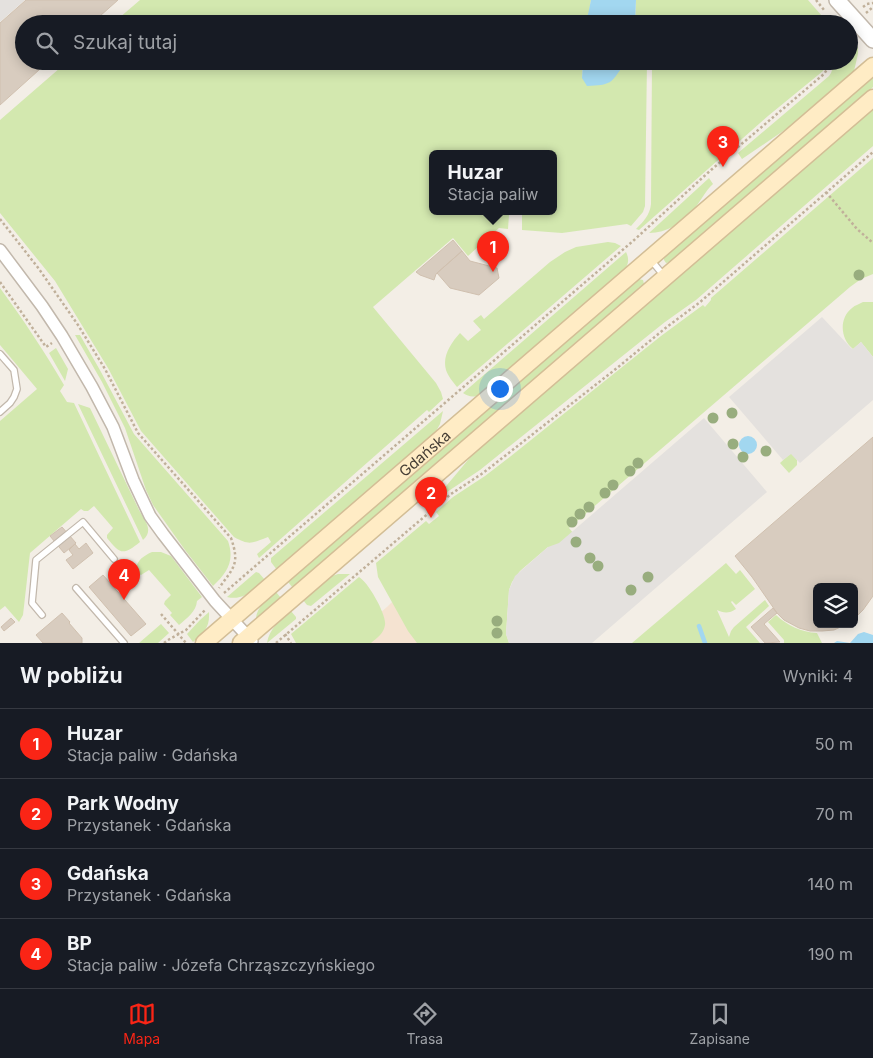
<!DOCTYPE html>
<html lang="pl">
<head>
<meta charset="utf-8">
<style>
  :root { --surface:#171b24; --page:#20242c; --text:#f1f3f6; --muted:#9ea1a6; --line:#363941; --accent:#fa2516 }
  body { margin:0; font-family:Inter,sans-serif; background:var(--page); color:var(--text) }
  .controls { position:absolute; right:15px; bottom:15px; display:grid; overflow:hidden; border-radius:8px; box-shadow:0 2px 12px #0003 }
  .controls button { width:45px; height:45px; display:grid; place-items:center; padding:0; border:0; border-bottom:1px solid var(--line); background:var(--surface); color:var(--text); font:25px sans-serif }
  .you { position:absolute; left:499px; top:388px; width:18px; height:18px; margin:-12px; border:4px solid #fff; border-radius:50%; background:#1a73e8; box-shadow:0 0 0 8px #1a73e833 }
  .badge { display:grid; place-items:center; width:32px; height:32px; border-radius:50%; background:var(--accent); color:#fff; font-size:16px; font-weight:700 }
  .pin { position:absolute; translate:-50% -41px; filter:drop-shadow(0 1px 2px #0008) }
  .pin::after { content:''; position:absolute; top:26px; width:18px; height:15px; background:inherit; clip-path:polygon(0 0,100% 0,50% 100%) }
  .popup { position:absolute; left:429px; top:150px; width:128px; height:65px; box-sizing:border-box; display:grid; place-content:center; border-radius:8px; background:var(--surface); filter:drop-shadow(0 1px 4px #0005); font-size:16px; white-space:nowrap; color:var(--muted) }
  .popup b { font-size:19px; color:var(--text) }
  .popup::after { content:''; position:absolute; left:50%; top:100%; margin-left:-10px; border:10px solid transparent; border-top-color:var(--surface) }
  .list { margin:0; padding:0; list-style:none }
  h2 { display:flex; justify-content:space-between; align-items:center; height:65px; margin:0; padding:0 20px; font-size:21px }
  h2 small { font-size:16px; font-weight:400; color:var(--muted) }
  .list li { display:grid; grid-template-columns:32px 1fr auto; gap:15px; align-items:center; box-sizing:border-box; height:70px; padding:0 20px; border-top:1px solid var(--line) }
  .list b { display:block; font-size:19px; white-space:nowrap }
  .list p { margin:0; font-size:16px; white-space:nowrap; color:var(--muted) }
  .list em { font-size:16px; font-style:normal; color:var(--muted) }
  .icon { flex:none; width:28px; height:28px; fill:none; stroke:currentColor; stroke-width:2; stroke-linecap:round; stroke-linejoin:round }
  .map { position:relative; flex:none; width:873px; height:643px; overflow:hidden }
  .search { position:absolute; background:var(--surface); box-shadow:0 2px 12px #0003; left:15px; right:15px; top:15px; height:55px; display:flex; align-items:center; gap:12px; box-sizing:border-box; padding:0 18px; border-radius:28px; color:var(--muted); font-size:19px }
  .sheet { height:345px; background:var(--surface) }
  nav { display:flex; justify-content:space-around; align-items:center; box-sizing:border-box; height:70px; border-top:1px solid var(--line); background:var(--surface); font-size:14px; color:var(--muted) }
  nav a { display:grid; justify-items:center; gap:2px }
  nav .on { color:var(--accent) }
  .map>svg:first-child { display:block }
  .commercial { fill:#f5e3d1 }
  .green { fill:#d3e8af; fill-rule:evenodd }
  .parking { fill:#e4e1de }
  .water { fill:#a2d7f0 }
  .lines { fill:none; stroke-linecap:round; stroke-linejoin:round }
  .stream { stroke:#a2d7f0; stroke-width:4.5 }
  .building { fill:#d8ccbf; stroke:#d0c0af }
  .service-casing { stroke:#c2b8ac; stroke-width:8 }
  .minor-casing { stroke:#c2b8ac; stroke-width:14 }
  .tertiary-casing { stroke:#c2b8ac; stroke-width:18 }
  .secondary-casing { stroke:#d3be96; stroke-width:19 }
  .path { stroke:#c0b09a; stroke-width:2.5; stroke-dasharray:2.5 2.5; stroke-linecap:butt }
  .service { stroke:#fff; stroke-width:5.5 }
  .minor { stroke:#fff; stroke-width:11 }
  .tertiary { stroke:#fff; stroke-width:15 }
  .secondary { stroke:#ffecc5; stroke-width:16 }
  .tree { fill:#98ad7e }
  .labels { text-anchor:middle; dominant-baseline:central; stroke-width:4.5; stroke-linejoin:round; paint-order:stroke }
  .street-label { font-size:15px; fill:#463e35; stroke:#fff }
</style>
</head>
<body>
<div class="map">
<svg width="873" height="643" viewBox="0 0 873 643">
  <rect width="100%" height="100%" fill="#f3eee6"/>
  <path class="commercial" d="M392,602L428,643H345L387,607Z"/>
  <path class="green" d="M140,0H591L587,24H112Z
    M636,0H808L829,24H635Z
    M852,28L858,49V54L854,71L789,127L742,159L738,153L829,76L831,73L835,61H849V31Z
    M68,61H583L582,78L624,64L623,61H647L645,206L643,212L631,226L627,224L562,233L522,230V215H509L508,229L499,228L468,256L453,238L373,307L436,383L441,392L443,399L429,412L427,410L259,558L257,554L271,542L268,537C252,543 250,546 234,537L141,431L108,368L55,281L0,213V120ZM433,153H553V211H433Z
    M652,61H827L823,71L768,116L639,230L636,229C643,222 650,215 651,204Z
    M873,76V87L871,89L671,262L666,263L664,260V256Z
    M873,109V146L696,300L665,322L506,449L480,470L444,494L442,491L473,454Z
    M873,158V274L861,279L850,287L569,528L620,588L548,547L520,571L512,582L509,590L506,634L509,643H417L408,631L378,577L376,563L426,521L429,524L439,516L436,512L453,497L485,476L511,456L661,336L703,305L705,307L711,300V298Z
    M709,178L713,184C705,191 701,201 694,209C682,223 667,233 649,233Z
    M608,242L615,243L621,246L457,387C453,382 448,376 446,370C442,356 451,343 460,333L468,341L481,330L473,321L481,315L484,319L550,262L565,252L576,247Z
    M626,252C629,258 629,263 625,269L481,394C474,398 469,397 463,393Z
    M638,279L643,280L644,284L643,286L293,588L288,582Z
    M0,288C23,319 44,351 64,385L60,391L67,402L74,403L140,542C123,556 120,554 107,538V535L113,528L94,506L88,511H84L81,509L30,553L23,615L19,622L5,606L0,610V421L37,389L0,345Z
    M863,302H873V357L861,342L853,349C840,339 839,318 852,308C855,305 860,304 863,302Z
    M75,335H80L101,372L134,434L228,541C235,561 227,573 213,586L185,550L153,505L146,490L125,428L102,382Z
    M56,348L68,369L65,381L49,353Z
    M78,404L90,408L139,510C145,521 154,530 143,540Z
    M443,411L440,424L434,435L277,570L271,562V558Z
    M791,453L797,460V465L789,473L780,463Z
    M152,552H161L171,556L202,597L197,601C196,612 187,618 179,625L170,615L172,613L164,604L165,601L171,595L149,570L141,575L137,573C134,562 143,556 152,552Z
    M726,563L736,574L740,570L755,589L736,605L732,601L731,602L736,609C729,614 723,613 717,610L729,637L731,631L734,627L765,600L769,606L746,627L760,643H632Z
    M256,572L259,573L265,580C254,590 243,601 227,597Z
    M338,574H350L311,606L307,605L303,600L332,576Z
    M359,577C368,582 387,615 385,625C384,633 377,638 371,643H296L291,634Z
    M276,592L281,598L257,619L256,618C257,607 267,599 276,592Z
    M291,611L296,617V619L267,643C269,629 281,619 291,611Z
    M209,612C210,628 204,632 193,642L187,634L200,620Z
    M776,615C788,626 801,632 817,633L822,643H784V640L768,622Z
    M161,624L169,633L158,643H139Z"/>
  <path class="parking" d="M0,0H25L0,22Z
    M822,317L851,348L853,349L861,342L873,357V400L800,463L791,454L783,460L729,397Z
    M704,418L767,492L592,643H509L506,634L509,590L515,576L548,547L559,543Z"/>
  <path class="water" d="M591,0H636L635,24H586Z
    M583,61H623L624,64C611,84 611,85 587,86L582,78Z
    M739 445a9 9 0 1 1 18 0a9 9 0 1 1-18 0Z
    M864,632L873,635V643H834L837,641L850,643L858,634Z"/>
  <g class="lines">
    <path class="stream" d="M699,626L705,643"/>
  </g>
  <path class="building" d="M26,0H118L91,24H24V61H49L0,105V23Z
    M453,240L462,251L436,274L434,280L420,275L416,272Z
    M462,251L470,261L497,268L499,278L479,295L450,288L437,273Z
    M873,437V596L863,610L854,619V587H817V624H847L834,630L822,631H810L799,628L784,620L777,613L752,577L735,556Z
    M62,527L76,543L64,553L50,536Z
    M86,543L93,553L73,569L66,560L73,555L69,550L75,544L79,549Z
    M103,575L146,624L131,636L89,587Z
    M773,608L777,613L764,624L780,642L765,643L751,627Z
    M62,613L70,622L69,623L82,638V643H43L36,635Z
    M11,618L15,622L4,631L1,627Z"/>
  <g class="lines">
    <g class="service-casing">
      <path id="service" d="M651,260L664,276
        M0,354L14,370L17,389L14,397L10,403L0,412
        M76,588L124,643
        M42,615L32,603L36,560L83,522L114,559"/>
    </g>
    <g class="minor-casing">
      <path id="minor" d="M0,250L42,306L62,336L92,387L113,427L133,480L150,516L163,534L215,601L252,641"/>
    </g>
    <g class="tertiary-casing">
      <path id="tertiary" d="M837,0L873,40"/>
    </g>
    <g class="secondary-casing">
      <g id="secondary">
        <path id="s1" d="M204,643L873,66"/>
        <path d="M241,643L873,98"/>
      </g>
    </g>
    <path class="path" d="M816,0L824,10
      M863,7L867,4L873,3
      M866,13L873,7
      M826,192L857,229L873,243
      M0,219L39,269L78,325L105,369L138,433L231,538C240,564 234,567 219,588
      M0,282L46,347L52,343
      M224,593L633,241L711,170L824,74L828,68L831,61
      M161,614L186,643
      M285,634L291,643
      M164,643L168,640L186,630L205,610
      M276,643L451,494L483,473L510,452L617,368L668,326L699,303L873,152"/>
    <use href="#service" class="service"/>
    <use href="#minor" class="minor"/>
    <use href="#tertiary" class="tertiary"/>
    <use href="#secondary" class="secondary"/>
  </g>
  <g class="tree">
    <circle cx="859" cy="275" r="5.5"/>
    <circle cx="732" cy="413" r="5.5"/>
    <circle cx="713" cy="418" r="5.5"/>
    <circle cx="733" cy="444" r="5.5"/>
    <circle cx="766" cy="451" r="5.5"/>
    <circle cx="743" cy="457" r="5.5"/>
    <circle cx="638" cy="463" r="5.5"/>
    <circle cx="630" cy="471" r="5.5"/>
    <circle cx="613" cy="485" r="5.5"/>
    <circle cx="605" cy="493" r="5.5"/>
    <circle cx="589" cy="507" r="5.5"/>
    <circle cx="580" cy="514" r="5.5"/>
    <circle cx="572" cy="522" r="5.5"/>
    <circle cx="576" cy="542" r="5.5"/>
    <circle cx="590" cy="558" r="5.5"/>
    <circle cx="598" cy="566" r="5.5"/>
    <circle cx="648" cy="577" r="5.5"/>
    <circle cx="631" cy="590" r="5.5"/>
    <circle cx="497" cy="621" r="5.5"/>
    <circle cx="497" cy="633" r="5.5"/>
  </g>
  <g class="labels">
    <g class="street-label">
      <text stroke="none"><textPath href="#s1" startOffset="291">Gdańska</textPath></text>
    </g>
  </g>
</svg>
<div class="controls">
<button><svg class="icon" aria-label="layers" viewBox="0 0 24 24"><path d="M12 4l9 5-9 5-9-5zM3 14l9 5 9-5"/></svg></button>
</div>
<div class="you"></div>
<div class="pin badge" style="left:493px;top:272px">1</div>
<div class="popup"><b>Huzar</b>Stacja paliw</div>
<div class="pin badge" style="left:431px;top:518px">2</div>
<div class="pin badge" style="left:723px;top:167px">3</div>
<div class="pin badge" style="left:124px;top:600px">4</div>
<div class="search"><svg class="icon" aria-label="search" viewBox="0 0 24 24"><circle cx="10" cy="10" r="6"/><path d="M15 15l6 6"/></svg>Szukaj tutaj</div>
</div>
<section class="sheet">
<h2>W pobliżu<small>Wyniki: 4</small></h2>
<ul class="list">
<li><span class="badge">1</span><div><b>Huzar</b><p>Stacja paliw · Gdańska</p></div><em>50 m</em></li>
<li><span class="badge">2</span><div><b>Park Wodny</b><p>Przystanek · Gdańska</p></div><em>70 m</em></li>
<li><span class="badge">3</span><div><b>Gdańska</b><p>Przystanek · Gdańska</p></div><em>140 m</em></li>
<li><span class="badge">4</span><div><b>BP</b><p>Stacja paliw · Józefa Chrząszczyńskiego</p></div><em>190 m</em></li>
</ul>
</section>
<nav>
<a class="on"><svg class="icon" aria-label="map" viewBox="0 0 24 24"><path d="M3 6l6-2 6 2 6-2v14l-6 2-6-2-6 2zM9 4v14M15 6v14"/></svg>Mapa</a>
<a><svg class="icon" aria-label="directions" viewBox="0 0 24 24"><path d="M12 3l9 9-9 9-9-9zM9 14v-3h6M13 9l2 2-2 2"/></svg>Trasa</a>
<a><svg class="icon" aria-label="saved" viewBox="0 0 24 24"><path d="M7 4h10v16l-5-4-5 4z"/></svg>Zapisane</a>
</nav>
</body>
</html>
